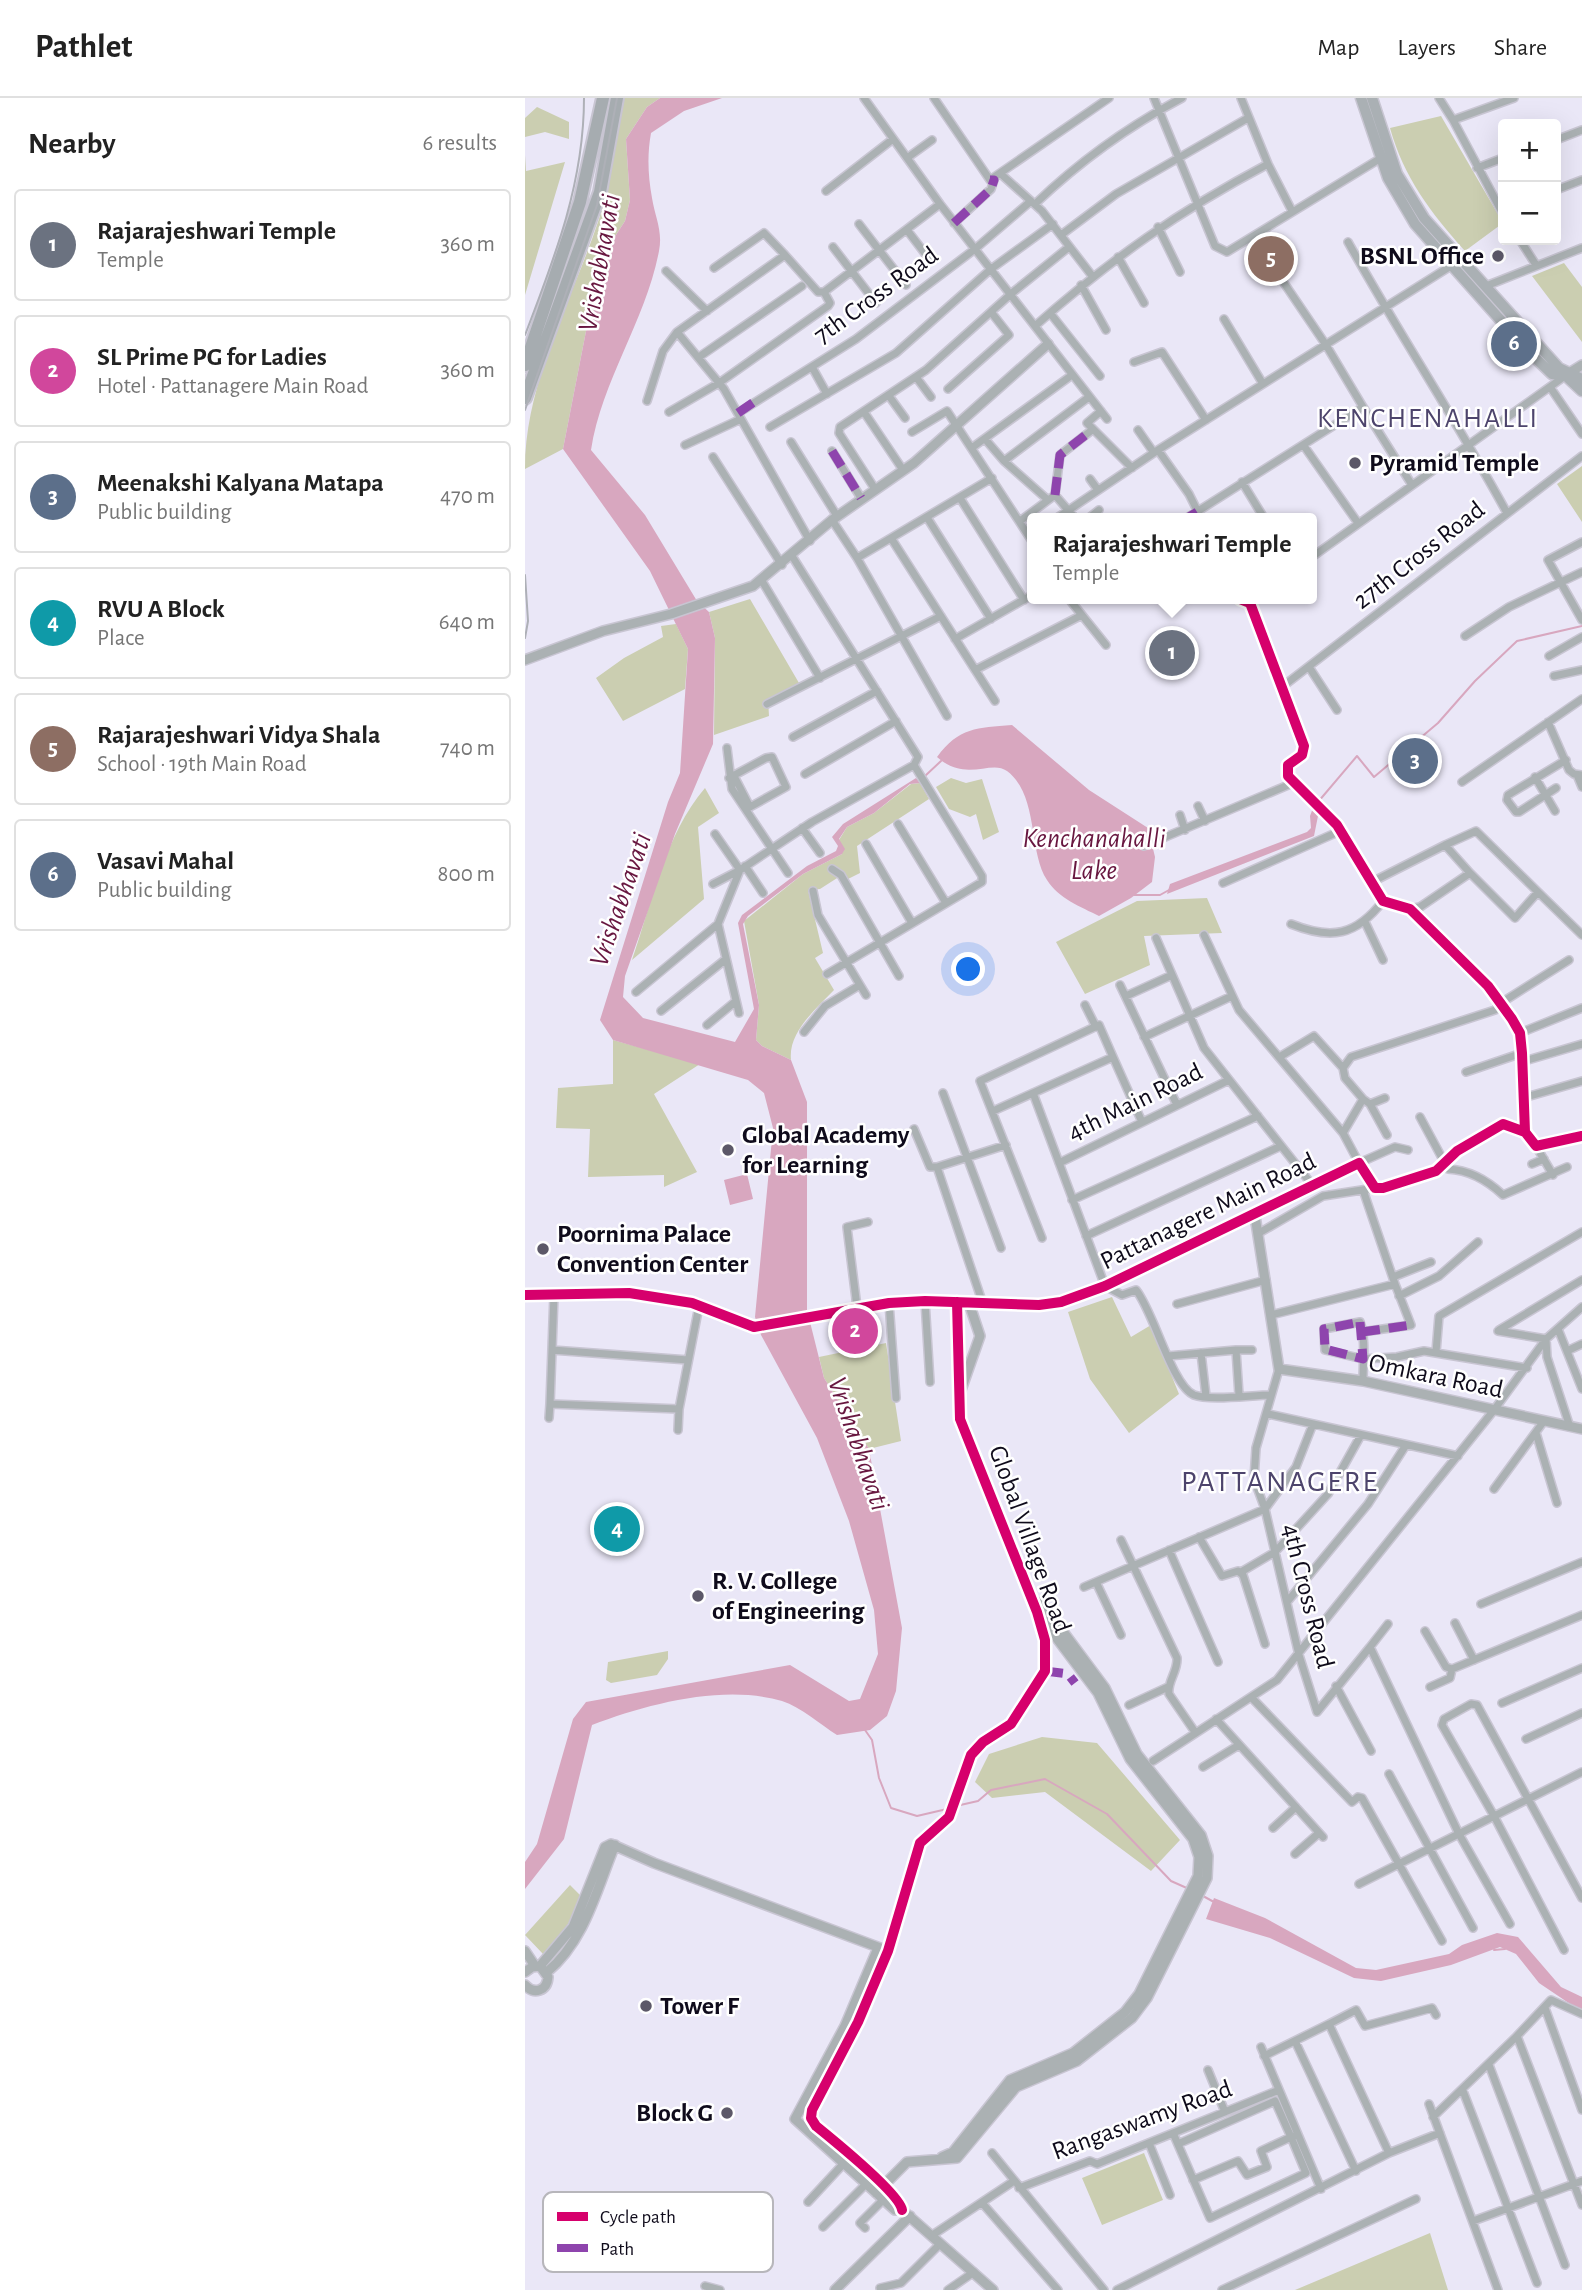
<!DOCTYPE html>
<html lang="en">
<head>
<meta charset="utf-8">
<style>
  :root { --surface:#fff; --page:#f2f2f2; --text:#222; --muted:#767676; --line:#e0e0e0; --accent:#0b8043 }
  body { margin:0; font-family:"Alegreya Sans",sans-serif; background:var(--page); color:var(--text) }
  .controls { position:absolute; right:21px; top:21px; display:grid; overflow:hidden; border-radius:7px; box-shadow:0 7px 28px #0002 }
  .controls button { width:63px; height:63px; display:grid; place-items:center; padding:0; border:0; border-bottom:2px solid var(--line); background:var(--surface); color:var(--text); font:35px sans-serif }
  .you { position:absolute; left:444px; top:872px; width:24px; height:24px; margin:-18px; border:5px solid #fff; border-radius:50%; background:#1a73e8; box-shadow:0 0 0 10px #1a73e833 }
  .badge { display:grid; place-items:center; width:46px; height:46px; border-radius:50%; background:var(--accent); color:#fff; font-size:23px; font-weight:700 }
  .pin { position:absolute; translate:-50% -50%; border:4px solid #fff; box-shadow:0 2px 7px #0006 }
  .popup { position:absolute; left:502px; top:415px; width:290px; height:91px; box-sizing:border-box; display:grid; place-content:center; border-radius:7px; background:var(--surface); filter:drop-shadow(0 2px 5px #0005); font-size:23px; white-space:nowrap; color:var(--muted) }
  .popup b { font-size:26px; color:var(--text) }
  .popup::after { content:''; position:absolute; left:50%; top:100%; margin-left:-14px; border:14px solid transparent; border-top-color:var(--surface) }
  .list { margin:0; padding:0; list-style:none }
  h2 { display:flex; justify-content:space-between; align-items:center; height:91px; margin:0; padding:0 28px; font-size:30px }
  h2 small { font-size:23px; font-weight:400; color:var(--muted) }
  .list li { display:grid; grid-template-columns:46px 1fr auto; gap:21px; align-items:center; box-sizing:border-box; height:112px; margin:0 14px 14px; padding:0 14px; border:2px solid var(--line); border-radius:7px }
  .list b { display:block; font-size:26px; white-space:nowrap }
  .list p { margin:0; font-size:23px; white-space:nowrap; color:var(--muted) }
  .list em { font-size:23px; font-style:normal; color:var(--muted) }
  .map { position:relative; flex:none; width:1057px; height:2192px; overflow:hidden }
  header { display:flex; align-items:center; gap:42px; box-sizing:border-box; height:98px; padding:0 35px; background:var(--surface); border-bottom:2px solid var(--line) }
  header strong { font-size:33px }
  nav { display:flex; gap:38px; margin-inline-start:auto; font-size:24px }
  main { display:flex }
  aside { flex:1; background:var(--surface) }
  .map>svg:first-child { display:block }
  .green { fill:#cbceb1 }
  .water { fill:#d8a7bf }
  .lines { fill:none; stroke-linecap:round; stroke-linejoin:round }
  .stream { stroke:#d8a7bf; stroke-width:2 }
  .minor-casing { stroke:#c8c5d2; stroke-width:10 }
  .tertiary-casing { stroke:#c8c5d2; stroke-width:12 }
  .secondary-casing { stroke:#c8c5d2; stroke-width:13 }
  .trunk-casing { stroke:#c8c5d2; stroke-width:16 }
  .minor { stroke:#abb1b3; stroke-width:7 }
  .tertiary { stroke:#abb1b3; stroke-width:9 }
  .secondary { stroke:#aab0b4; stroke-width:10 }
  .trunk { stroke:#a6acb0; stroke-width:12 }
  .rail { stroke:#aeb0b7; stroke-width:2 }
  .quiet { stroke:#8e44ad; stroke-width:9; stroke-dasharray:18 9; stroke-linecap:butt }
  .cycleway-casing { stroke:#fff; stroke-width:15 }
  .cycleway { stroke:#d6006c; stroke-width:10 }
  .poi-dot { fill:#5c5868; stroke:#fff; stroke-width:2.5 }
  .labels { text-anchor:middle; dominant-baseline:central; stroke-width:5; stroke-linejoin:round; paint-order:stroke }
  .poi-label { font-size:26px; font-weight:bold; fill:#0f0b1b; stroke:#fff; text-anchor:start }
  .street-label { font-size:26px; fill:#0f0b1b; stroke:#fff }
  .water-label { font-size:28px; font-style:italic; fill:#681740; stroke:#fff }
  .neighbourhood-label { font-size:28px; letter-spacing:2px; fill:#4d446c; stroke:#fff }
  .quarter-label { font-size:30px; letter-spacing:2px; fill:#4d446c; stroke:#fff }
  .key { fill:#fff; stroke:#b7b6bb; stroke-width:2 }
  .key-label { font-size:19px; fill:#0f0b1b }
</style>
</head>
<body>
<header>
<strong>Pathlet</strong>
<nav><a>Map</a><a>Layers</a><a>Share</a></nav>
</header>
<main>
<aside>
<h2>Nearby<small>6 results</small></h2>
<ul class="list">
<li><span class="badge" style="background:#6b7280">1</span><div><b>Rajarajeshwari Temple</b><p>Temple</p></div><em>360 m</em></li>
<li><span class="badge" style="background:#d1479c">2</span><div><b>SL Prime PG for Ladies</b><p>Hotel · Pattanagere Main Road</p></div><em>360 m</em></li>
<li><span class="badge" style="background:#5c6f8a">3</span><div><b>Meenakshi Kalyana Matapa</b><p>Public building</p></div><em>470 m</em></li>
<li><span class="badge" style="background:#0f9aa8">4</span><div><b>RVU A Block</b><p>Place</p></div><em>640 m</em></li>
<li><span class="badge" style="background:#8d6e63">5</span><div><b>Rajarajeshwari Vidya Shala</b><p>School · 19th Main Road</p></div><em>740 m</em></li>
<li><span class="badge" style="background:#5c6f8a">6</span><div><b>Vasavi Mahal</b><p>Public building</p></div><em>800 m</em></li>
</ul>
</aside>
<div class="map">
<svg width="1057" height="2192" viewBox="0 0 1057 2192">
  <rect width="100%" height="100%" fill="#eae7f7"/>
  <path class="green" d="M98,0H135L122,9L101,41L105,102L100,123L89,140L80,170L77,198L63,223L38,351L0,371C0,284 47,203 74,121C87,83 90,39 98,0Z
    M12,9L44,24V41L20,34L0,39V20Z
    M916,18L978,125L940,153C906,115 879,80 865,30Z
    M0,57L1,73L40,64L0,197Z
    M1039,165L1057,189V244L1007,178Z
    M1057,368V424L1032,386Z
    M225,501L274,585L243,601L244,618L189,637L190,540L184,514Z
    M151,526L163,551L160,591L98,623L71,580L99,560L138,539L136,528Z
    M426,680L441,685L457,681L474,734L458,742L451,716L445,719L424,711L411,689Z
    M395,685L404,701L332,748L335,775L323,781L320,775L295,791L283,792L298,855L290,860L309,892C291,911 263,934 266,962L237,948L231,942L234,907L219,823L278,776L317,756L314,742L322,729L349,715L386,686Z
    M180,690L194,715L173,729L179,801L107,862C127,804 140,737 180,690Z
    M682,800L697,835L619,838L625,867L560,896L531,844L612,803Z
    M88,942L175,966L129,996L172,1074L139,1089V1077L63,1079L65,1031L31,1030L33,990L88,986Z
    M587,1199L606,1239L626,1227L654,1296L604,1335L565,1281L543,1214Z
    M361,1245L376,1343L344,1351L299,1280L294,1259Z
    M143,1553V1561L132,1577L86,1585L81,1582L83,1564Z
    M517,1639L572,1645L655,1742L626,1773L520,1694L467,1700L450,1684L464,1656Z
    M45,1787L55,1797C49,1821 36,1840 18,1856L0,1837Z
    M619,2055L638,2102L577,2127L557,2080Z
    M905,2135L923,2192H770Z"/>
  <path class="water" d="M135,0H197L159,13L126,35C122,57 123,78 127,100C130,119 138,133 134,153C121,222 77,282 66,352L120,417L172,503L184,514L190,540L188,646L150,736L100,878L98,899L118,920L210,944L229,911L213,825L217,817L282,768L311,753L313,748L307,739L318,726L391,680L395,685L385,686L349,715L322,729L314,741L320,751L317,756L278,776L223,818L218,826L234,907L231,942L237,948L266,962L282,1004V1212L299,1280L344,1351L377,1530L371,1593L362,1618L345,1632L312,1637C296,1627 276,1609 257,1603C198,1586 123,1606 67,1627L39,1741L0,1791V1764L12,1746L48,1621L61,1604L265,1567L324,1603L335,1601L353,1556L349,1512L324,1423L292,1340L236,1237L230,1219L248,1030L239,995L223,982L88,942L75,922L143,704L155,675L163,551L125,473L38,351L63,223L77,198L80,170L89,140L100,123L105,102L101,41L122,9Z
    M487,627L564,692L623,730L630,759L627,784L606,800L574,818C556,809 533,800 522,782C503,753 514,697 482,673C466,661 441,685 412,659C434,629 452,630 487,627Z
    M788,710L794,713L789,738L642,796L645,786L782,734L786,730L785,718Z
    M222,1076L228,1101L205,1107L199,1082Z
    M689,1800L740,1820L831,1870L851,1872L924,1856L937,1847L972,1835L993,1839L1036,1889L1057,1899V1914L1014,1885L991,1856L975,1849L926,1867L856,1883L829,1880L745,1840L681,1821Z"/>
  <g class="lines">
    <path class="stream" d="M400,678L416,663
      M793,704L832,658L849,679L913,625L950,583L992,543L1057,528
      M609,797H635L644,792
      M340,1632L347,1642L354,1680L366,1710L392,1718L422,1711
      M431,1708L453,1703L466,1692L520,1681L582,1716L646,1783L664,1791
      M678,1798L689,1804
      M969,1852L980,1851"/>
    <g class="minor-casing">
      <path id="minor" d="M339,0L415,106L582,321
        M409,0L465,82L584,0
        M629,0L690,148L702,154L856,60
        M716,0L743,66L767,113
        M914,0L928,22L989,0
        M928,22L978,116
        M1031,42L1057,32
        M382,60L407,42
        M952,70L978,60
        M477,77L517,113L568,179
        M1031,92L1057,82
        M301,93L368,41
        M510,106C555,63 602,29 657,0
        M429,125L466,91L469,82H465
        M334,126L381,187
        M633,129L655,174
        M382,132L405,162
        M536,137L591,96L723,20
        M995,142L1011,167
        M823,144C874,236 932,323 982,415
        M308,149L351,205
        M593,159L619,205
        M189,170L239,135L260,157
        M141,173L182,213
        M759,185L801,247L838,309
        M556,187L581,232
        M961,188L1057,150
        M525,215L575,278
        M699,221L738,286
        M510,228C586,161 654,113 743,66
        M174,259L277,188
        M609,264L637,254L681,322
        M287,269L302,296
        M391,279L406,299
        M1025,289L1057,336
        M423,291L484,237L466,214
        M364,298L380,320
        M122,303L138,253L152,234
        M576,313L562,325L607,370
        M144,314L194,285L303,208L305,205L299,194
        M339,314L378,372
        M213,315L331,241L450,151L506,103
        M245,329L371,255L466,171L528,126
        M613,332L629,355
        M387,334L422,313L507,443
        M460,341L479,363
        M266,344L312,418
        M160,347L216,321
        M779,348L833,425
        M448,349L547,277
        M633,352L664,396L676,420
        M307,353L336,400
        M188,359L257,467
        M467,380L366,440L470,603
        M565,381L573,392
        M717,384L739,420
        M350,391L314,335L315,329L401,272L487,195L544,149
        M530,397L535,357L567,332
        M435,400L499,502
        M523,402L479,363L564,299
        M532,420L633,352L929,166
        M564,420L574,412
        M662,420L838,309L887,387
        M403,421L466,521
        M307,422L332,460L422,618
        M495,423L530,397L550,420
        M285,443L199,291L152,234L260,157L293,194H299L415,106
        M1057,444L1023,462L1057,522
        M787,459L1040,278
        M332,460L366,440
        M237,483L295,580
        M544,501L581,547
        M715,501L725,505L779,648L777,657L763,667V678L812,727L858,803L885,811L963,888L987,921L995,935L997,955L1000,1034
        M940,538L984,509L1057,474
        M430,541L507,497
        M1024,558L1057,539
        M784,569L812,612
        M450,572L557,517
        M1029,578L1057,572
        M757,589L1057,358
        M242,606L416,518
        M1023,624L1044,672L1049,676L1057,677
        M268,639L352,593
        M202,650L207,691L263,775
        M280,676L371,623
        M1052,677L1057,689
        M1010,679L1030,713
        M204,680L241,660L247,659L261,689L225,709L209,678
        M937,684L1057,601
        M1031,690L994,714H991L982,702L983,697L1041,662
        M673,708L680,723
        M655,717L660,732
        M373,726L421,805
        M277,730L295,755
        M341,746L387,825
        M619,748L768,685
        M220,768L238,795
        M307,771L316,777L374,878
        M945,775L920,747L951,733L1013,794
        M698,785L815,733
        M845,785L920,747
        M188,786L215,772L190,736
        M288,793L293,817L341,897
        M885,811L895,809L945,775L990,820L1013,794L1057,837
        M840,824L858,862
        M766,826C806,842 831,838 858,803
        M679,837L714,912L818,1035
        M631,840L679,950L788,1088
        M302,876L457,784V778L389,667
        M595,887L652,1007
        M111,894L193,826
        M601,898L647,877
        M560,907L571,929
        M136,913L201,861
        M214,915L193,826L215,772L287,724L389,667L393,659L267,458
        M182,927L211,903
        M279,934L300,908L335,887
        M995,935L1057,910
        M619,939L707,898
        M756,958L789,938L818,970
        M996,964L1057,946
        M941,974L997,955
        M418,995L476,1150
        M508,995L580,1188L597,1197L611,1192C629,1214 647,1288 669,1297C685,1303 727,1297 746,1297
        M998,1000L1057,983
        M838,1001L845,1006L862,1037
        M845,1006L860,1000
        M468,1013L588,959L617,1024
        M895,1019L923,1071C944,1072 963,1083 978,1097L1042,1069
        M389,1031L405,1069H412L458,1206
        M1011,1048L1028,1077
        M883,1052L870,1049L834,1065L818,1035L838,1001L820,980L818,970L826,959L970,912L976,905L1044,862
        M534,1065L704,982
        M1007,1066L1019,1061
        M412,1069L481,1047
        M838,1092L870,1186
        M547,1102L733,1018
        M734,1135L798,1098L850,1090
        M561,1138L756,1048
        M517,1140L455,983L574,927L588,959
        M868,1179L906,1164
        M29,1197L25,1306L154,1311L174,1208
        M874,1198L914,1178L953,1144
        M400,1203L405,1284
        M364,1205L371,1300
        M652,1206L741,1182
        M332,1209L322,1129L343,1124
        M746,1217L870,1186L886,1227L837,1234
        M1033,1231L1057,1291
        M974,1232L1057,1182
        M973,1233L1021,1241L1022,1259L1045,1329
        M27,1252L163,1262
        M711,1252H727
        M1042,1253L1057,1246
        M911,1254L914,1218L1057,1134
        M676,1255L681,1298
        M643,1258L711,1252L714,1297
        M754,1271L731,1350L729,1381L740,1411L774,1557L792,1614
        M838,1283C838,1265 841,1240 835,1224L799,1231L800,1252L838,1261L872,1259L899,1253L1002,1270
        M743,1316L933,1358
        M24,1320L25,1306
        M153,1332L154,1311
        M1011,1335L1032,1405
        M969,1391L1019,1323
        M674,1439L697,1478L713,1473L718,1477L740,1546
        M596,1442L652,1560C653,1574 642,1583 644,1596L670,1634
        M644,1452L693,1564
        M716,1474L750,1454L803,1396L836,1337
        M571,1484L596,1537
        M559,1489L740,1411L771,1369L788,1326
        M762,1504L843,1406L881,1347
        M956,1506L1057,1464
        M930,1525L949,1562
        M900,1533L921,1569L927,1571L1057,1517
        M845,1549L863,1526
        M811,1588L846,1653
        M905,1589L925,1580L927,1571
        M726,1599L827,1704L833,1699L837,1700L917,1843
        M977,1605L1057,1570
        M604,1607L643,1589
        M792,1614L845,1549L934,1736L985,1826
        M691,1621L798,1739
        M1001,1641L1057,1615
        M628,1663L752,1582L969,1312L1021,1241L1057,1209
        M678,1669L714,1647
        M864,1676L948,1830
        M748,1730L771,1709
        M770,1756L794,1735
        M834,1786L1057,1674
        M1039,1852L969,1718L917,1627L919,1621L946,1606L952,1607L1057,1800
        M1020,1910L1057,2012
        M804,1926L831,1912L840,1928L907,1910L911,1917
        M992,1938L1026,1902L1057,1916
        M770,1943L831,2073
        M736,1949L796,2091
        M739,1958L804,1926L864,2055
        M964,1967L1040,2167
        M683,1972L700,2014
        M938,1993L1012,2185
        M904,2006L973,2192
        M908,2019L992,1938L1057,2107
        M648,2035L685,2120L781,2075L766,2039L736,2053L742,2069L722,2077L713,2063L668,2082
        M624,2045L645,2097
        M653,2046L750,2003L766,2039L769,2038
        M467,2055L579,2192
        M494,2090L565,2063L572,2066L754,1992
        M283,2104L321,2063
        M458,2106L533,2192
        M948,2123L1057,2083
        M298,2129L341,2086
        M340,2130L335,2125L359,2101
        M406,2138L489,2083
        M126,2153L147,2145
        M180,2188L195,2192
        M355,2190L376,2185L415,2146
        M423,2192L449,2174
        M592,2192L864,2055L915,2035
        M697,2192L891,2101"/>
    </g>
    <g class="tertiary-casing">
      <path id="tertiary" d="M1041,277L1057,267
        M0,562L78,533L146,516L228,488L307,422L389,365L523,246
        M730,1118L754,1271L838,1283L1057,1331
        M0,1197L104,1195L167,1205L229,1229L364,1205L400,1203L514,1207L536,1204L580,1188L834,1065L850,1090H858L911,1073L932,1053L978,1026L1000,1034L1011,1048L1057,1038
        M436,1292L455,1238L444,1205
        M353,1850L320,1928L270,2021L370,2112H377L468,2192
        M0,1853L10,1868
        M15,1868L48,1829L80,1749L86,1746L129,1765L358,1851
        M0,1874L7,1869L15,1868L23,1879C22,1893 9,1897 0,1887
        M22,1874C60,1843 72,1790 90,1747
        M417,2059L428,2054L485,1982L548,1955L600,1914L614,1896L673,1778L674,1759L668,1741L605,1661L573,1595L515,1518
        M351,2095L382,2064L432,2060L491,1989L552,1963L607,1920L622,1900L682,1780L683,1758L676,1737L612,1656L580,1590L519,1508L508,1502
        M377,2112C375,2096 307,2041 291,2028L286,2020L287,2012L333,1924L363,1853L395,1745L424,1719L446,1657L458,1644L486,1626L520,1573V1542L512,1514L435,1321L432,1204
        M310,2192L385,2118"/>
    </g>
    <g class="secondary-casing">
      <path id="secondary" d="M836,0L863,80L890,126L1002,252L1027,276L1041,278L1057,293
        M847,0L872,76L899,120L1034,270L1057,281"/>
    </g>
    <g class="trunk-casing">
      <path id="trunk" d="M0,267L55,104L78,0
        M0,300L75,94L92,0"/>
    </g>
    <use href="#minor" class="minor"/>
    <use href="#tertiary" class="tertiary"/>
    <use href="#secondary" class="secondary"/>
    <use href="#trunk" class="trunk"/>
    <path class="rail" d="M0,237C30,159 59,85 59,0
      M0,312L72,107L92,0
      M0,477L3,523L0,540"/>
    <path class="quiet" d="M429,125L466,91L469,82H465
      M213,315L229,304
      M307,353L336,400
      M530,397L535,357L567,332
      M662,420L672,414
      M835,1224L838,1261L800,1251L799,1231Z
      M837,1234L886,1227
      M520,1573L543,1576L550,1585"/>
    <g class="cycleway-casing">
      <path id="cycleway" d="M715,501L725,505L779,648L777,657L763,667V678L812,727L858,803L885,811L963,888L987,921L995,935L997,955L1000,1034
        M0,1197L104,1195L167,1205L229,1229L364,1205L400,1203L514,1207L536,1204L580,1188L834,1065L850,1090H858L911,1073L932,1053L978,1026L1000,1034L1011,1048L1057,1038
        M377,2112C375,2096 307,2041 291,2028L286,2020L287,2012L333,1924L363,1853L395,1745L424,1719L446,1657L458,1644L486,1626L520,1573V1542L512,1514L435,1321L432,1204"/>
    </g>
    <use href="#cycleway" class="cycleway"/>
  </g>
  <g class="poi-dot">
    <circle cx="973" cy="158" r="7"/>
    <circle cx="830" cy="365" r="7"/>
    <circle cx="203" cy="1052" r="7"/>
    <circle cx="18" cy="1151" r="7"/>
    <circle cx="173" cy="1498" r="7"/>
    <circle cx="121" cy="1908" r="7"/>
    <circle cx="202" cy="2015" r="7"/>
  </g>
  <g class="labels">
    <g class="poi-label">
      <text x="959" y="158" text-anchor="end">BSNL Office</text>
      <text x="844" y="365">Pyramid Temple</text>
      <text x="217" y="1037">Global Academy<tspan x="217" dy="30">for Learning</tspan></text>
      <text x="32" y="1136">Poornima Palace<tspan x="32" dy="30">Convention Center</tspan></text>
      <text x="187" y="1483">R. V. College<tspan x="187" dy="30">of Engineering</tspan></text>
      <text x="135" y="1908">Tower F</text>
      <text x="188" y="2015" text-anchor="end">Block G</text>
    </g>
    <g class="street-label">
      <text transform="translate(351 197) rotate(-36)">7th Cross Road</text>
      <text transform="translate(894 457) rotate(-38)">27th Cross Road</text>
      <text transform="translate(610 1004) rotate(-26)">4th Main Road</text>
      <text transform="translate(683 1113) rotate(-26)">Pattanagere Main Road</text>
      <text transform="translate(911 1278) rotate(12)">Omkara Road</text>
      <text transform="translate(505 1441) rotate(70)">Global Village Road</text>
      <text transform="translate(783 1498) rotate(76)">4th Cross Road</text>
      <text transform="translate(617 2022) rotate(-20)">Rangaswamy Road</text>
    </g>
    <g class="water-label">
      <text transform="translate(75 165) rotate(-80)">Vrishabhavati</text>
      <text x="569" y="741">Kenchanahalli<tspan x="569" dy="32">Lake</tspan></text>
      <text transform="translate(96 802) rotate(-71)">Vrishabhavati</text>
      <text transform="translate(333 1346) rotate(71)">Vrishabhavati</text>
    </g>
    <g class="neighbourhood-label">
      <text x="903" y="321">KENCHENAHALLI</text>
    </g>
    <g class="quarter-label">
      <text x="755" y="1384">PATTANAGERE</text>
    </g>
  </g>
  <rect x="18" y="2094" width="230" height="80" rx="10" class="key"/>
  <rect x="32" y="2114" width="31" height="9" fill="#d6006c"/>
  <rect x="32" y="2146" width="31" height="8" fill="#8e44ad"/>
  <g class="key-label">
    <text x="75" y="2125">Cycle path</text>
    <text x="75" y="2157">Path</text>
  </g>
</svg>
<div class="controls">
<button>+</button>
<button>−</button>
</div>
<div class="you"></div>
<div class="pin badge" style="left:647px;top:555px;background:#6b7280">1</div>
<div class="popup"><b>Rajarajeshwari Temple</b>Temple</div>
<div class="pin badge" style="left:330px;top:1233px;background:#d1479c">2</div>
<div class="pin badge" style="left:890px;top:663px;background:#5c6f8a">3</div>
<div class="pin badge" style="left:92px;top:1431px;background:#0f9aa8">4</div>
<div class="pin badge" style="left:746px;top:161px;background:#8d6e63">5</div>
<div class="pin badge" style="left:989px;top:246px;background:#5c6f8a">6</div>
</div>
</main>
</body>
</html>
